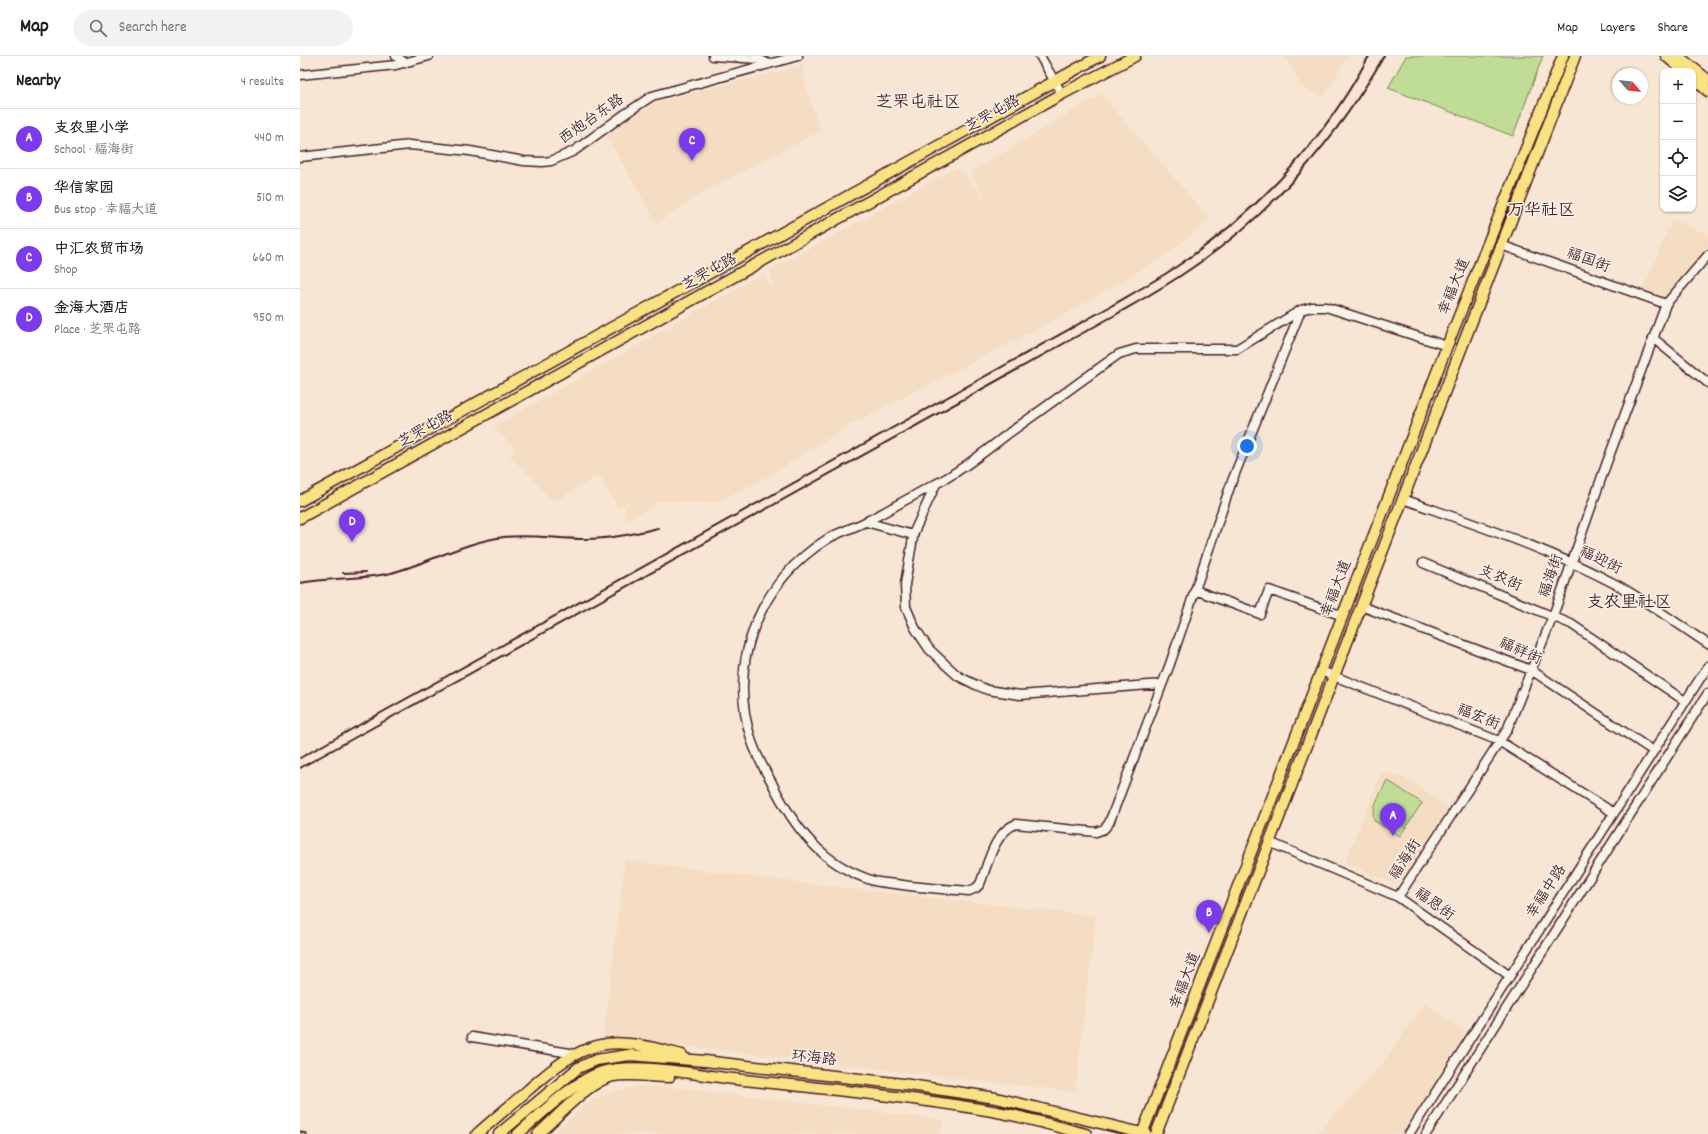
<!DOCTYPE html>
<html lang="en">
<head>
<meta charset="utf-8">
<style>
  :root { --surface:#fff; --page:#f2f2f2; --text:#202124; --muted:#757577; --line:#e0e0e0; --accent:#7c3aed }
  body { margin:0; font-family:Dekko,"LXGW WenKai TC",sans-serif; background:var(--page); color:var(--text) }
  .controls { position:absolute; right:12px; top:12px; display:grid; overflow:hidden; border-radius:8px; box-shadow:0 1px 3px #0004 }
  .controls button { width:36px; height:36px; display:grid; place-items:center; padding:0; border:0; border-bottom:1px solid var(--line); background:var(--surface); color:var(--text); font:20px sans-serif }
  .compass { position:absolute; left:1312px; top:12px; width:36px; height:36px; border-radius:50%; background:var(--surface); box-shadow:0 1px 3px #0004; rotate:118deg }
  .you { position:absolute; left:947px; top:390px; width:14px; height:14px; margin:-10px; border:3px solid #fff; border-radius:50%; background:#1a73e8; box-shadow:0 0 0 6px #1a73e833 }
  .badge { display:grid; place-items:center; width:26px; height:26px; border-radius:50%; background:var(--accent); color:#fff; font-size:13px; font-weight:700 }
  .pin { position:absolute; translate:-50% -33px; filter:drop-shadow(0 1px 2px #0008) }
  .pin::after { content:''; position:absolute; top:21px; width:14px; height:12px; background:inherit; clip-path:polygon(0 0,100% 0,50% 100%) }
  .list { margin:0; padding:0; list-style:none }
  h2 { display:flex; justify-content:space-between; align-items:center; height:52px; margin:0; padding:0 16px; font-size:17px }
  h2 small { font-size:13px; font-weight:400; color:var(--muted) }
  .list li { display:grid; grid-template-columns:26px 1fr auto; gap:12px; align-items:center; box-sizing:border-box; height:60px; padding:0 16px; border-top:1px solid var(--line) }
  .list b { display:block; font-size:15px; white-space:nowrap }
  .list p { margin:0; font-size:13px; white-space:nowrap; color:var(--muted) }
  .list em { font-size:13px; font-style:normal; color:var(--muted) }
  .icon { flex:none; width:22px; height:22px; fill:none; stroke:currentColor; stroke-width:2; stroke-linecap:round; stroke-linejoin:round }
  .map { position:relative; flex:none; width:1408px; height:1078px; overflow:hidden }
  header { display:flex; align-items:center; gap:24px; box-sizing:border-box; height:56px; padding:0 20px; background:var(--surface); border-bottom:1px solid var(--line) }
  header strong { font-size:19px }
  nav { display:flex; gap:22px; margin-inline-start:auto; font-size:14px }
  .search { width:280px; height:36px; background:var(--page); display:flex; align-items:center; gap:10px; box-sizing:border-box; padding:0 14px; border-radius:22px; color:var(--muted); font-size:15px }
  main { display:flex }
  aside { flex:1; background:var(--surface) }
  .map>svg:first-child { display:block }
  .built { fill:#f5ddc4 }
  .green { fill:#bfdd95; stroke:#847e60 }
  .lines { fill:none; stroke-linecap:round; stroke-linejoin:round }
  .minor-casing { stroke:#4a1f2b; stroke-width:11 }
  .major-casing { stroke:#4a1f2b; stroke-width:13 }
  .minor { stroke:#f7f3e8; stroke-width:8 }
  .major { stroke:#f8e281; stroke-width:10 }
  .rail { stroke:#4a1f2b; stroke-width:2 }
  .labels { text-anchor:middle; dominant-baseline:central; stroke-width:3; stroke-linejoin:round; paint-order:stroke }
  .street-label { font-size:15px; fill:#4a1f2b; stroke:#f7f3e8 }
  .quarter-label { font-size:17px; fill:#4a1f2b; stroke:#f7f3e8 }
</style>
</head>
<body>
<header>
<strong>Map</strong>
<div class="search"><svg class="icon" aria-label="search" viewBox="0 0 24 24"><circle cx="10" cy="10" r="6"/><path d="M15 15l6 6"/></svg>Search here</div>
<nav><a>Map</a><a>Layers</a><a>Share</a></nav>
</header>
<main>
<aside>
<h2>Nearby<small>4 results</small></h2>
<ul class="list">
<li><span class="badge">A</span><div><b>支农里小学</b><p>School · 福海街</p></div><em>440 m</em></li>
<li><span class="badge">B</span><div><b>华信家园</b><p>Bus stop · 幸福大道</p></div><em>510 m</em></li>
<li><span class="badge">C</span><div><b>中汇农贸市场</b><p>Shop</p></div><em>660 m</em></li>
<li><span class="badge">D</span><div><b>金海大酒店</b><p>Place · 芝罘屯路</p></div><em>950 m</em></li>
</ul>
</aside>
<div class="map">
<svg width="1408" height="1078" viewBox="0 0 1408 1078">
  <rect width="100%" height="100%" fill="#f6e6d3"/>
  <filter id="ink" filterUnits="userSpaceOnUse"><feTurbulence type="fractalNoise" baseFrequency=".025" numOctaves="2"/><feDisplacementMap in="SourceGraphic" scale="8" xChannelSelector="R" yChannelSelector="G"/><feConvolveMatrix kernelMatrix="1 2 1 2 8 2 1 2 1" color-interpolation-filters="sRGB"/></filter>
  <g filter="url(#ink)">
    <path class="built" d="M985,0H1048L1023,42L1001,30Z
      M502,10L507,36L521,75L412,131L357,167L306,80L349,47Z
      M801,38L910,163L868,198L768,257L553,367L459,426L412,447L360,445L325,466V454L332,443L318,452L299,419L253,446L230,419L210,401L216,393L193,371L463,218L475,238L470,214L654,113H659L687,145L671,116Z
      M1372,164L1408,178V193L1370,244L1343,234Z
      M1082,715L1103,722L1119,730L1149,753L1098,827L1095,828L1045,807Z
      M325,804L509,828L796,860L775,1036L304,981Z
      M1125,948L1166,976L1103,1078H1016L1078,1013Z
      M342,1030L384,1032L644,1064L640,1078H251L294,1043L316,1035Z"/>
    <path class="green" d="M1106,0H1243L1213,80L1088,32Z
      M1087,724L1122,747L1100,780L1074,765C1070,752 1082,736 1087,724Z"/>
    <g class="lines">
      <g class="minor-casing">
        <path id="minor" d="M96,0L105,7
          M413,0L459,3L469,8
          M740,0L762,38
          M0,19L96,9L129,0
          M0,101L110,89L170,95L224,105L242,106L251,105L274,95L325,58L352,40L498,0
          M1201,189L1366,248
          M1001,254L932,425L870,608L809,767L804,773L796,776L716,768C694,776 688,808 680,828L676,832L669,835C645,833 620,832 596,828C589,827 581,827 574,825C522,809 494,772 471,725C464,713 457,700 452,686C426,607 459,525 529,482C540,476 553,472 565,466C582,458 598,448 615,439C627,432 641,426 653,418C672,406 691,391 709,377C746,351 782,324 819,298L836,293H937L1001,254L1012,251H1026L1147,290
          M1353,282L1408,327
          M636,428L614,476L605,528L606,551L615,572L629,593L647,610L658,620L676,629L688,634L720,639L862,628
          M1103,443C1176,469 1250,493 1319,530C1349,547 1379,569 1408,588
          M566,466L613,479
          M1123,507L1271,568L1385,645
          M895,534L960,558L969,534L1043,560
          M1061,550L1231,614L1353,695
          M1021,615L1199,685L1314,757
          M969,786L1098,841L1210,920
          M1098,841L1207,674L1253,560L1307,406L1366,248L1408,199
          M172,981L276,998
          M1109,1078L1408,610
          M1126,1078L1408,637"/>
      </g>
      <g class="major-casing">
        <path id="major" d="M1366,0L1384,15
          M1378,0L1408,24
          M1393,22L1408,35
          M0,445L800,0
          M0,462L762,38L835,0
          M177,1078C194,1063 211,1049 228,1034C250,1015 271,996 300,989C325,983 358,993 382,999
          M199,1078L278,1012L296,1004L329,999L405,1005L603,1028L696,1042L846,1078
          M218,1078C241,1058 274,1025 302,1016C334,1006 400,1019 434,1023C518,1032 603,1040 686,1054C720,1059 753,1070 786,1078
          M238,1078C256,1062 290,1024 313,1020C331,1017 351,1021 369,1021
          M842,1078L1147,290L1263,0
          M856,1078L1275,0"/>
      </g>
      <use href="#minor" class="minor"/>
      <use href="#major" class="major"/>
      <path class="rail" d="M43,517L66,516
        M0,527C30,521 61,524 91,517C129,507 164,486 204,481C231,478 258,483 286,483C310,483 334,478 358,472
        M0,702L811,250C833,237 855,225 876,211C956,157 1023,86 1069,0
        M0,712L817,258C841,244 866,230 889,214C970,160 1036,84 1084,0
        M0,1076L7,1078"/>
    </g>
  </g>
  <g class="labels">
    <g class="street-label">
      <text transform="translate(693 59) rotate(-29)">芝罘屯路</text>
      <text transform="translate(292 64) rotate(-35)">西炮台东路</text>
      <text transform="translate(1288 205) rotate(20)">福国街</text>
      <text transform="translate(410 217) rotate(-29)">芝罘屯路</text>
      <text transform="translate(1155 231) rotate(-68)">幸福大道</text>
      <text transform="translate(126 374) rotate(-29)">芝罘屯路</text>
      <text transform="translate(1300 505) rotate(26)">福迎街</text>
      <text transform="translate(1252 520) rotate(-71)">福海街</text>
      <text transform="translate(1200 523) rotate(23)">支农街</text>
      <text transform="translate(1037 533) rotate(-69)">幸福大道</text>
      <text transform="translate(1220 596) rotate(24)">福祥街</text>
      <text transform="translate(1178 662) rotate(22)">福宏街</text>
      <text transform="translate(1106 804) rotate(-57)">福海街</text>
      <text transform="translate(1247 836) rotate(-57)">幸福中路</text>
      <text transform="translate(1134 849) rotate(36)">福恩街</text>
      <text transform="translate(886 925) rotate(-69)">幸福大道</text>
      <text transform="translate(514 1003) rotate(6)">环海路</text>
    </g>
    <g class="quarter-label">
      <text x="618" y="48">芝罘屯社区</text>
      <text x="1241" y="156">万华社区</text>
      <text x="1329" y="548">支农里社区</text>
    </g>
  </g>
</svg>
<div class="controls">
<button>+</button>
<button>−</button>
<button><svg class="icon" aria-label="locate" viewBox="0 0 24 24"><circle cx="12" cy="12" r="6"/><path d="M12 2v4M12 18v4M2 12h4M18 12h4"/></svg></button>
<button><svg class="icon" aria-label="layers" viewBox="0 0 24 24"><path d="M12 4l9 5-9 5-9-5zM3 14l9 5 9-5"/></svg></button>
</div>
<svg class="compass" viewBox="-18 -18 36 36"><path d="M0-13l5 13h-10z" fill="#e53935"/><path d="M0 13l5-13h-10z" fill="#757577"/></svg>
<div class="you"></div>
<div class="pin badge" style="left:1093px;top:780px">A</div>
<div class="pin badge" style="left:909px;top:877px">B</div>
<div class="pin badge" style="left:392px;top:105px">C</div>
<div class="pin badge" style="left:52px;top:486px">D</div>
</div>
</main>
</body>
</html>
